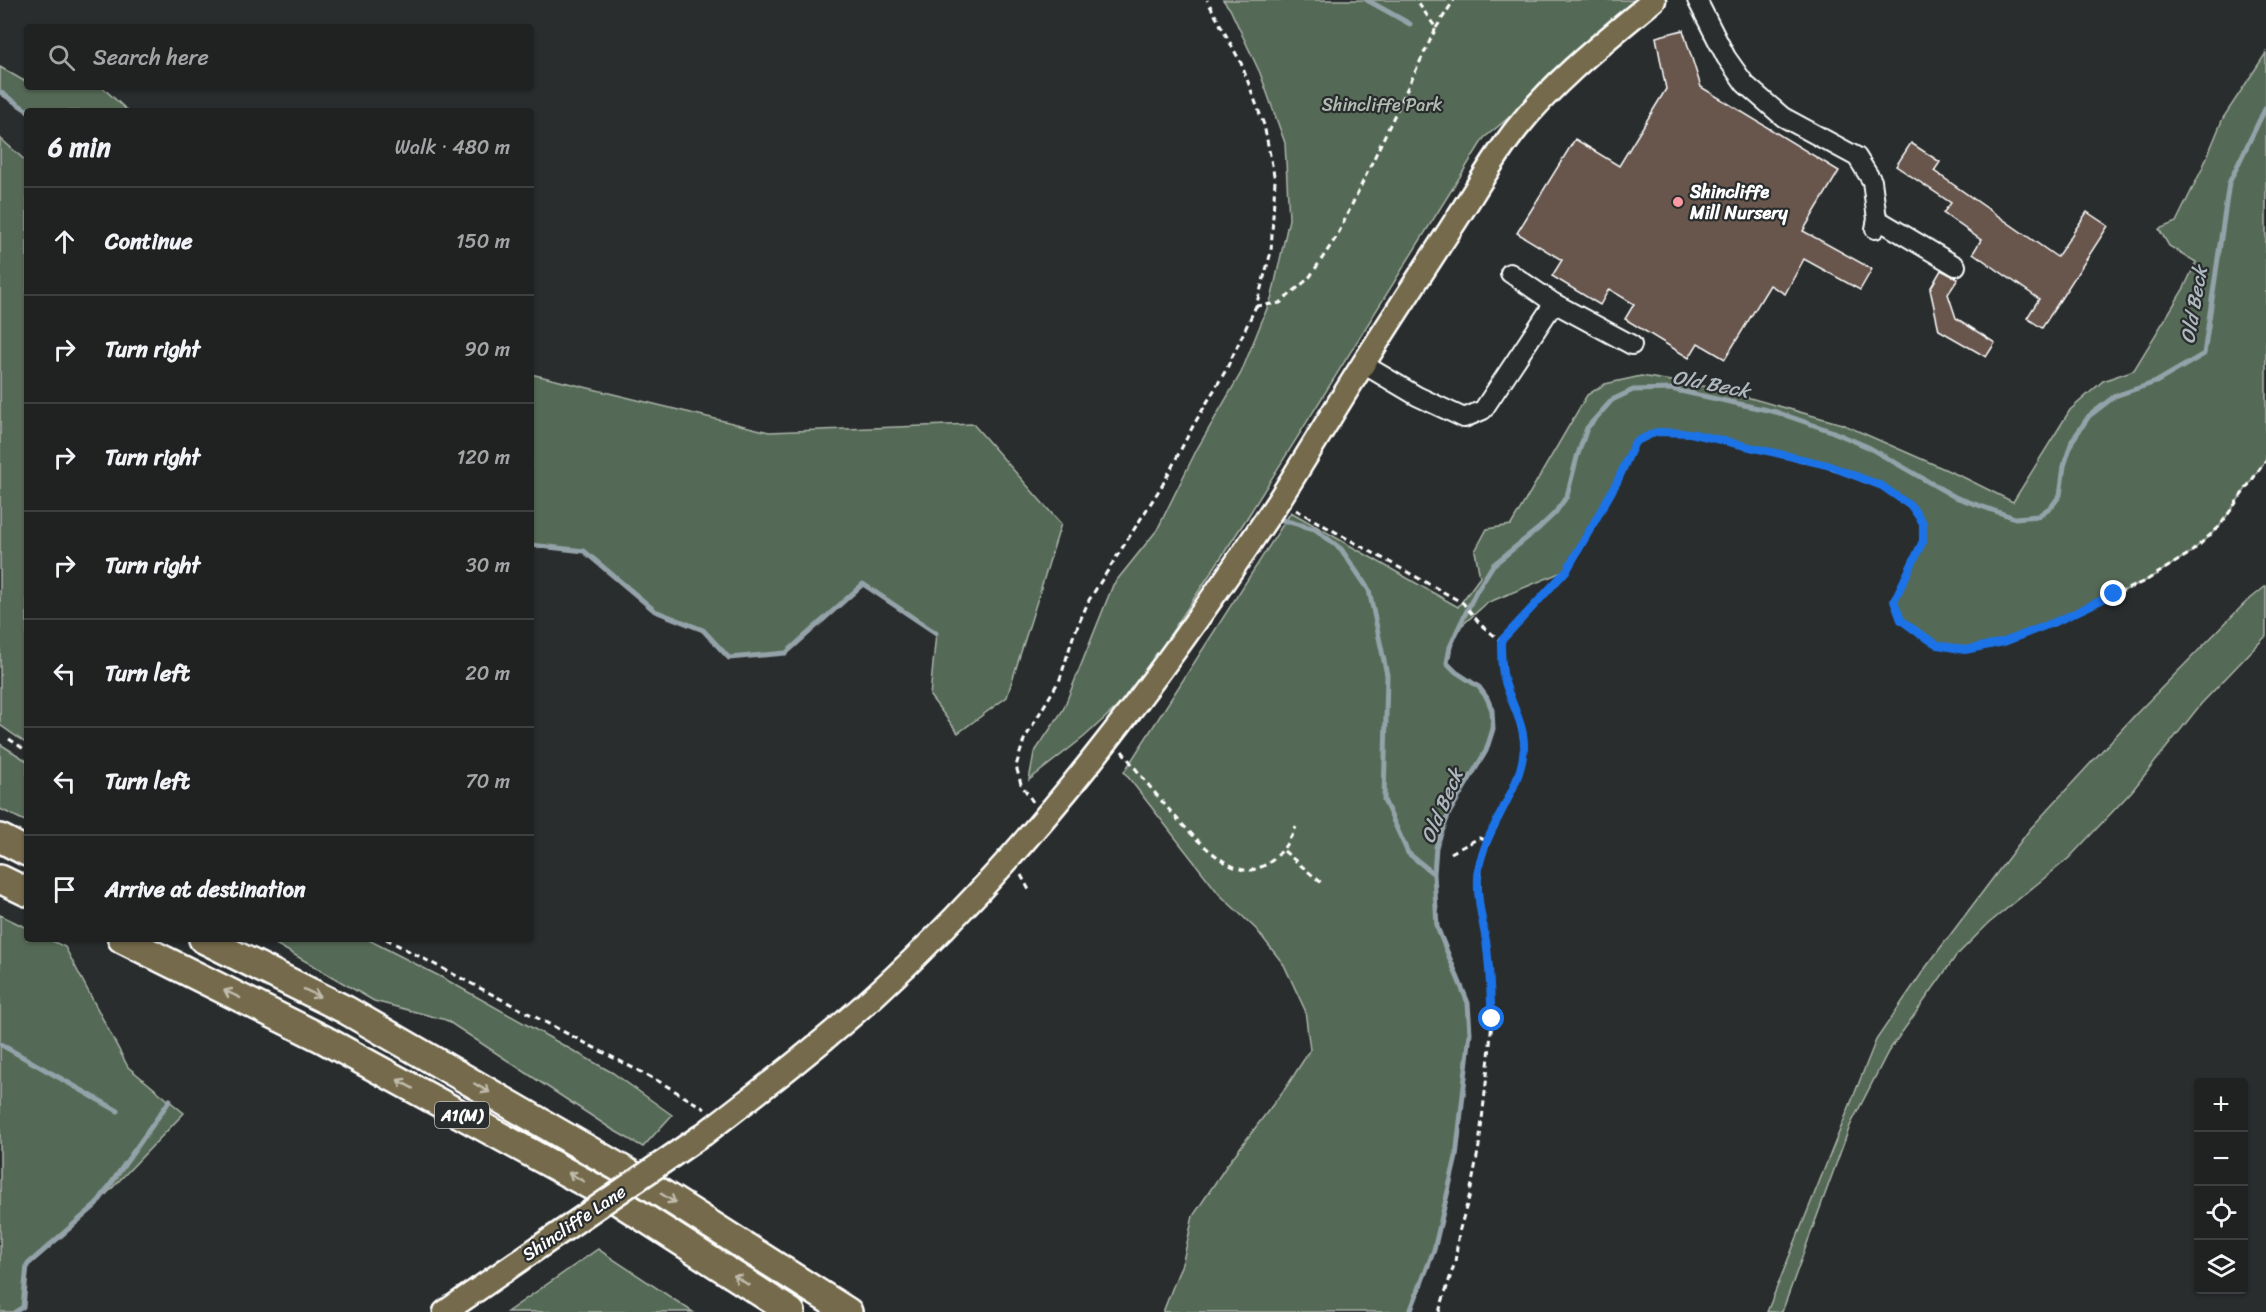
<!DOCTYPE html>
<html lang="en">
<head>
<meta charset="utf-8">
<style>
  :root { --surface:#202222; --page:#2d2f2f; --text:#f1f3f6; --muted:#a2a4a5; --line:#3d3f40 }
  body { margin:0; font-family:Sriracha,sans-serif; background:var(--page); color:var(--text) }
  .controls { position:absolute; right:18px; bottom:18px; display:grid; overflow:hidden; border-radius:6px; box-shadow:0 2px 4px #0004 }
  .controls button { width:54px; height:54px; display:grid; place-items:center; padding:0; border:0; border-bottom:2px solid var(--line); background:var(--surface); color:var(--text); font:30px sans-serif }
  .stop { position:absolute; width:18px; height:18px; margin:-14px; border:4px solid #1a73e8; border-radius:50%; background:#fff }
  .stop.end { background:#1a73e8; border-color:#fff; box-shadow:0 2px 6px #0008 }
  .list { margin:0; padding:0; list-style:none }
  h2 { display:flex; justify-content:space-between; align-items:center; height:78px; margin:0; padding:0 24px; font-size:26px }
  h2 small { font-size:20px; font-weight:400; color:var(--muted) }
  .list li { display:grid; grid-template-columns:39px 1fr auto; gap:18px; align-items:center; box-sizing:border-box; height:108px; padding:0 24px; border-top:2px solid var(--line) }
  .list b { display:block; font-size:22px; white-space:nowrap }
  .list em { font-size:20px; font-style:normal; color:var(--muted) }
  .icon { flex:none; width:33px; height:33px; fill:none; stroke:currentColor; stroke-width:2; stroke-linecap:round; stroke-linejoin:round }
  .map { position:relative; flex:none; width:2266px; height:1312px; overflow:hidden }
  .search { position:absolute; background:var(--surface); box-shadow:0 2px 4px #0004; left:24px; top:24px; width:510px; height:66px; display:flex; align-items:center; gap:15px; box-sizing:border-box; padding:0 21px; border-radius:6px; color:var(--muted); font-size:22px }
  .panel { position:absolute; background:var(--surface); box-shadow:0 2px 4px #0004; left:24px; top:108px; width:510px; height:834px; border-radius:6px }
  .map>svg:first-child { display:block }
  .green { fill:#546a56; stroke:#aab4aa; stroke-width:1.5 }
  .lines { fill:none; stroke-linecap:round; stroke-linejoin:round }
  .stream { stroke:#94a2a9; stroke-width:5 }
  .building { fill:#67574e; stroke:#fff; stroke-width:1.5 }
  .minor-casing { stroke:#fff; stroke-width:22 }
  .major-casing { stroke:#fff; stroke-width:27 }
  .highway-casing { stroke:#fff; stroke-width:32 }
  .path { stroke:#fff; stroke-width:3; stroke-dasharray:6 4.5; stroke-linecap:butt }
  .minor { stroke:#2a2d2e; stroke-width:18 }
  .major { stroke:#756b4b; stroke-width:22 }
  .highway { stroke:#756b4b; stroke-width:27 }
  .major-bridge-casing { stroke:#fff; stroke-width:27; stroke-linecap:butt }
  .major-bridge { stroke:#756b4b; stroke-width:22 }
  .oneway { stroke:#c1bcae }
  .route { stroke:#1a73e8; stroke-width:8 }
  .poi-dot { fill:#ff9aa2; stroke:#2a2d2e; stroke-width:2 }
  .labels { text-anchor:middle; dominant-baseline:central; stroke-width:4.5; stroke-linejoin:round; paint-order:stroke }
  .shield { fill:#2a2d2e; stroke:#bfc0c0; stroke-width:1.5 }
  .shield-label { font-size:16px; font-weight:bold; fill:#fff }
  .park-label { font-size:18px; fill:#b2bcb3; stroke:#2a2d2e }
  .poi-label { font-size:18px; font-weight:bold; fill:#fff; stroke:#2a2d2e; text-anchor:start }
  .street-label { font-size:18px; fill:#fff; stroke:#2a2d2e }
  .water-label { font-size:20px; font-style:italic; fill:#aeb9bf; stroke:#2a2d2e }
</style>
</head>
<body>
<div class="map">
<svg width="2266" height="1312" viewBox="0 0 2266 1312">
  <rect width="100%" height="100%" fill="#2a2d2e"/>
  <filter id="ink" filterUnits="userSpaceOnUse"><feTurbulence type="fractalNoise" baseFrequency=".0167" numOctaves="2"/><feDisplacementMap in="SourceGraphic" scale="12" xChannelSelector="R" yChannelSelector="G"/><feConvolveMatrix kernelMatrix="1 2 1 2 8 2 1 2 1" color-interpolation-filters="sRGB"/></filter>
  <g filter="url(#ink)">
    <path class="green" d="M1223,0H1652L1484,138L1247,518L1164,644L1119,705L1084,737L1029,780L1034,753L1063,710L1113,585L1157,530L1197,449L1241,373L1272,296L1289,219L1285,143L1260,73L1230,9Z
      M2266,53V460L2219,527L2190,553L2147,580L2060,620L2004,642L1965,650L1938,645L1901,620L1894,601L1923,541V523L1912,507L1882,487L1827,466L1690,433L1656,432L1635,442L1617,482L1567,570L1487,603L1458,629L1450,647L1447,663L1456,672L1479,687L1487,698L1492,710L1493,729L1486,751L1449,813L1436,847L1434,874L1437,927L1468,1003L1470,1033L1456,1157L1434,1250L1410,1312H1163L1183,1261L1193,1216L1227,1165L1287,1086L1310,1050L1305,1010L1284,965L1256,929L1219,894L1124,772L1291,512L1458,607L1480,577L1475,551L1487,529L1511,525L1587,395L1605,384L1641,376L1715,388L1842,424L1965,478L2013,502L2070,410L2103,381L2134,370L2184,288L2196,262L2169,246L2159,229L2176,222L2202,169L2223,118Z
      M0,67L24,81L27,76V87H102L128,111H28L0,92Z
      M0,138L27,162V744L0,725Z
      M531,374L769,432L973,424L1061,524L1007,697L958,733L930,696L936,633L863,585L786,653L729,658L703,630L655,611L584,551L531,545Z
      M2266,586V636L2201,704L2132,791L2069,858L1988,924L1956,956L1888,1052L1850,1126L1782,1312H1767L1876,1040L1926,967L2030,829L2134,716L2244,604Z
      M0,744L27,761V822L0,809Z
      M0,915L27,928V939H48L65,947L128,1067L184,1113L96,1205L27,1265L23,1307L15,1312H0Z
      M267,939H367L443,978L613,1073L672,1115L643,1147L613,1130L446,1020L374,1001Z
      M598,1249L693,1312H507Z"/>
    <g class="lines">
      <path class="stream" d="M1367,0L1410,24
        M0,92L28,111
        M1279,519L1315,529L1341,549L1369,590L1387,675L1384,800L1408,853L1434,874
        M531,545L584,551L655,611L703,630L729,658L786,653L863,584L936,633
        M0,1044L118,1111
        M15,1312L23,1307L27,1265L96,1205L170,1100
        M1410,1312L1434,1250L1456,1157L1470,1033L1468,1003L1437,927L1434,874L1436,847L1449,813L1486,751L1493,729L1492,710L1487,698L1479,687L1456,672L1447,663L1450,647L1458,629L1476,592L1493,565L1538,529L1555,513L1567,496L1577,457L1587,428L1612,400L1633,390L1671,389L1776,412L1831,431L1868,447L1955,497L2015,518L2038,516L2052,506L2060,495L2064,466L2072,441L2089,416L2115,396L2156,382L2204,354L2229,183L2266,107"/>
    </g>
    <path class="building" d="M1683,30L1701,87L1839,171L1803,231L1872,269L1860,290L1804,259L1785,294L1770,285L1725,359L1698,343L1689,358L1625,319L1634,304L1609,289L1600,305L1552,276L1562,260L1517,233L1575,139L1619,166L1666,89L1656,37Z
      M1911,143L1940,162L1934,171L2057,257L2087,212L2108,226L2042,328L2027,318L2039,299L1973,253L1981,240L1943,213L1951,203L1896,166Z
      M1941,270L1958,279L1948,294L1956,318L1995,343L1986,357L1939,330L1930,289Z"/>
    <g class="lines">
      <g class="minor-casing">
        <path id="minor" d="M1697,0L1726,57L1745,84L1783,117L1857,157L1872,181L1877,219L1875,229
          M1877,219L1956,266
          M1510,273L1554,303L1632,345
          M1363,364L1417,396L1464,418L1483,410L1554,303"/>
      </g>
      <g class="major-casing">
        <path id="major" d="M704,1134C761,1090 819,1046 873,997C1032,852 1160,679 1279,500C1307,456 1334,410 1362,366C1391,320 1421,274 1451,228C1473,195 1493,158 1517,128C1556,79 1606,40 1654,0
          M445,1312L542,1245"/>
      </g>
      <g class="highway-casing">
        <path id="highway" d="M0,838L27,852
          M0,879L27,892
          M122,939L323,1039L615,1199L791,1312
          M203,939L346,1010L639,1179L848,1312"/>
      </g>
      <path class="path" d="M1436,28L1454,0
        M1256,306L1280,303L1309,278L1337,236L1436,28L1416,0
        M1296,510L1463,603L1481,625L1501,641
        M9,739L27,751
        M1122,751C1143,778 1215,876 1251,870C1275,865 1286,847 1296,827
        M1033,802L1021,784L1016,766L1024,740L1060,679L1073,637L1089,600L1163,484L1193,426L1226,370L1256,306L1271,252L1275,180L1264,125L1241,63L1207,0
        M1284,851L1324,885
        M1451,853L1479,838L1488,841
        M1021,875L1029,890
        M386,939L660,1082L705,1109
        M1439,1312L1455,1262L1459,1232L1470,1194L1479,1146L1489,1057L1492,1019L1486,942L1480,912L1479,867L1488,841L1513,790L1522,762L1524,745L1517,714L1505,681L1501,641L1567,570L1617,482L1635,442L1656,432L1690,433L1827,466L1882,487L1912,507L1923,523V541L1894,601L1901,620L1938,645L1965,650L2004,642L2060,620L2147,580L2190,553L2219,527L2266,460"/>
      <use href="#minor" class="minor"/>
      <use href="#major" class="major"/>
      <use href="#highway" class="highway"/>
      <g class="major-bridge-casing">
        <path id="major-bridge" d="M542,1245L704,1134"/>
      </g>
      <use href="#major-bridge" class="major-bridge"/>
    </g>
    <defs><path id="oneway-shaft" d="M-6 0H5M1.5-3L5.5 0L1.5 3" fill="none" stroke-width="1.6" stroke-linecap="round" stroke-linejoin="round" transform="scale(1.5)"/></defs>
    <g class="oneway">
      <use href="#oneway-shaft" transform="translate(312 993) rotate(26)"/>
      <use href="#oneway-shaft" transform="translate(232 994) rotate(-154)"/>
      <use href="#oneway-shaft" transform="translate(405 1084) rotate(-151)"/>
      <use href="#oneway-shaft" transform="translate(482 1088) rotate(30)"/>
      <use href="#oneway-shaft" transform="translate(576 1177) rotate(-151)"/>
      <use href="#oneway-shaft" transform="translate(668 1198) rotate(32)"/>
      <use href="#oneway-shaft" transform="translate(741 1280) rotate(-147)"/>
    </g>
  </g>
  <g class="lines" filter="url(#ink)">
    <path class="route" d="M1492,1019C1490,993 1490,966 1486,941C1482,917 1475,893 1479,868C1486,826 1521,792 1524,748C1525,725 1511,703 1505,682C1501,669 1501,655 1501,641L1567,570L1617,482L1635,442L1656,432L1690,433L1827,465L1882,486L1912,507L1923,523V541L1894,601L1901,620L1920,634L1938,645L1965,650L2004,642L2060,620L2114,594"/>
  </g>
  <circle class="poi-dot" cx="1678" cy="202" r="6"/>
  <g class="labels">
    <rect class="shield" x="435" y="1102" width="54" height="26" rx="4.5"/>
    <g class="shield-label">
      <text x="462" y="1115">A1(M)</text>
    </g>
    <g class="park-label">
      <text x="1382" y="105">Shincliffe Park</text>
    </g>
    <g class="poi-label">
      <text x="1690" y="192">Shincliffe<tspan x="1690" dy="21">Mill Nursery</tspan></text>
    </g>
    <g class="street-label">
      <text transform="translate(574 1223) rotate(-34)">Shincliffe Lane</text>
    </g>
    <g class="water-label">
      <text transform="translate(2194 305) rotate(-80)">Old Beck</text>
      <text transform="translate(1711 384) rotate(11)">Old Beck</text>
      <text transform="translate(1442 806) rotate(-67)">Old Beck</text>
    </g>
  </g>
</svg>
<div class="controls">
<button>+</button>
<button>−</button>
<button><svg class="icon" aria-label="locate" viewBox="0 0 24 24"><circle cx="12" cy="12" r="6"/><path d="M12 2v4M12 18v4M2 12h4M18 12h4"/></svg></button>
<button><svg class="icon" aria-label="layers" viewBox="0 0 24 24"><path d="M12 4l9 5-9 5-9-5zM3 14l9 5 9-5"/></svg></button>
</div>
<div class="stop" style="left:1492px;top:1019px"></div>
<div class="stop end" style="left:2114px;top:594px"></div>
<div class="search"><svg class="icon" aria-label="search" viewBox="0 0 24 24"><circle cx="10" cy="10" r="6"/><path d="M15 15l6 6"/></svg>Search here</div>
<section class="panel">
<h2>6 min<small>Walk · 480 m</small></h2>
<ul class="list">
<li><svg class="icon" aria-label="ahead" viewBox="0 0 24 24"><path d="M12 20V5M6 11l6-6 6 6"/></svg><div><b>Continue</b></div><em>150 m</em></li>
<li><svg class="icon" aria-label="right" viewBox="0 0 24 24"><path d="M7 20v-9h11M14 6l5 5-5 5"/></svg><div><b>Turn right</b></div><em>90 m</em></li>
<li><svg class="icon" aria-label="right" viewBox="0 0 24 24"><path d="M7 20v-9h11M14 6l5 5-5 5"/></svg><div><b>Turn right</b></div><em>120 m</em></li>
<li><svg class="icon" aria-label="right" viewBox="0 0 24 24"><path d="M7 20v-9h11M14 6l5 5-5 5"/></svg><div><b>Turn right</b></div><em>30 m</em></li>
<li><svg class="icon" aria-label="left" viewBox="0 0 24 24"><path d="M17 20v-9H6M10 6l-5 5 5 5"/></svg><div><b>Turn left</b></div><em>20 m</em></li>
<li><svg class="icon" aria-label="left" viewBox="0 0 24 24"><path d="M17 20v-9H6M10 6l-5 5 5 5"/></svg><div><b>Turn left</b></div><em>70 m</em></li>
<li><svg class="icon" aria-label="arrive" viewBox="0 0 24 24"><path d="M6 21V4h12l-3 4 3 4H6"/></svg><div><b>Arrive at destination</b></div></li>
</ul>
</section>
</div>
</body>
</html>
